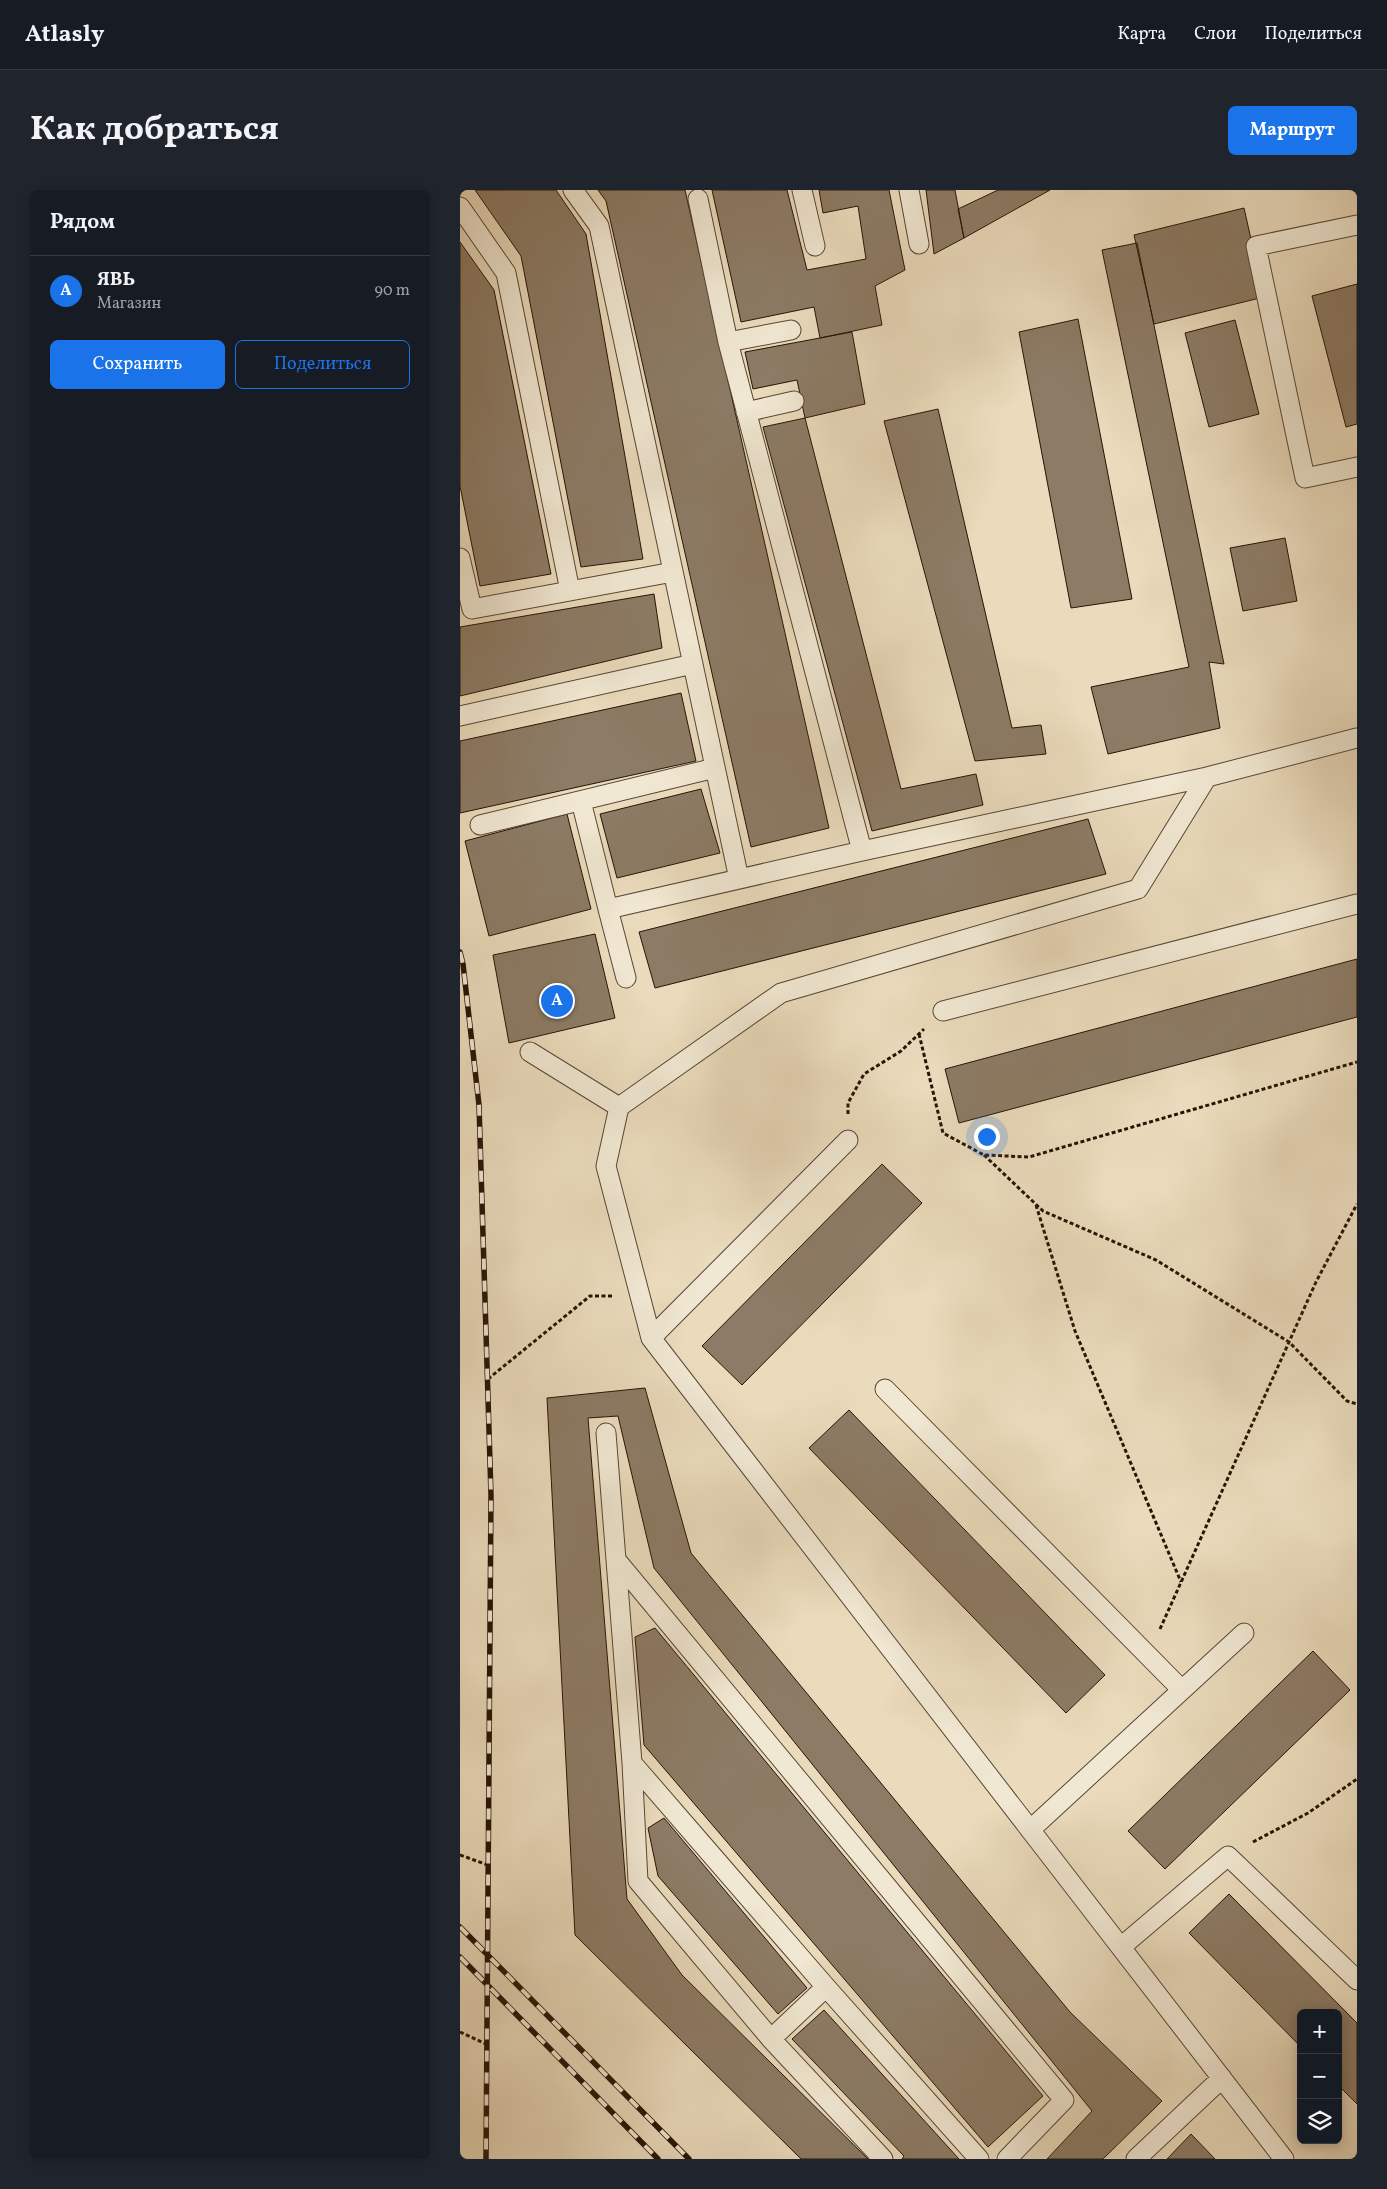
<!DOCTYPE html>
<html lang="ru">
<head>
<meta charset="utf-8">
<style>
  :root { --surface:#171b24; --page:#20242c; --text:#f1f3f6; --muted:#9ea1a6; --line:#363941; --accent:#1a73e8 }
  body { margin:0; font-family:Vollkorn,serif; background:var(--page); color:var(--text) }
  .controls { position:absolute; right:15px; bottom:15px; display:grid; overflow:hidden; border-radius:8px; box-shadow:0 2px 12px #0003 }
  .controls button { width:45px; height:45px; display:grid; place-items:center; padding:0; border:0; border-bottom:1px solid var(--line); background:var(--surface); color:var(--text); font:25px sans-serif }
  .you { position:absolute; left:526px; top:946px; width:18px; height:18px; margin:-12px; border:4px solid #fff; border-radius:50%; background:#1a73e8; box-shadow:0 0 0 8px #1a73e833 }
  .badge { display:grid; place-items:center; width:32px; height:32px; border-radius:50%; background:var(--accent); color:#fff; font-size:16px; font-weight:700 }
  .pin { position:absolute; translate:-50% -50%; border:2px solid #fff; box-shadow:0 1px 5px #0006 }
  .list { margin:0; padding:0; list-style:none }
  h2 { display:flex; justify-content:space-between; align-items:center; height:65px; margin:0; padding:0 20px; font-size:21px }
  h2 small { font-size:16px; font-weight:400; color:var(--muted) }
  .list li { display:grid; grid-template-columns:32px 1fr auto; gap:15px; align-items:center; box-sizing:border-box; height:70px; padding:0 20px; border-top:1px solid var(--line) }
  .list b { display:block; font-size:19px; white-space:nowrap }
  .list p { margin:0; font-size:16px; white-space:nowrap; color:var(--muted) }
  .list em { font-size:16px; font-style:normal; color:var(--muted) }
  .actions { display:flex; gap:10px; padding:15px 20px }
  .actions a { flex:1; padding:11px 0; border:1px solid var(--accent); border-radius:8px; text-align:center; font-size:18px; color:var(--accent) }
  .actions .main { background:var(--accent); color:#fff }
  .icon { flex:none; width:28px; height:28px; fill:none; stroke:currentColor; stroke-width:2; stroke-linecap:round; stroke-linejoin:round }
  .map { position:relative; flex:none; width:897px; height:1969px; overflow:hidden; border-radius:8px }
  header { display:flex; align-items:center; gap:30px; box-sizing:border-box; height:70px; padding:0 25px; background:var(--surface); border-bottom:1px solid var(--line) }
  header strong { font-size:24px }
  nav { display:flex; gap:28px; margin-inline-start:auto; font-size:18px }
  .intro { display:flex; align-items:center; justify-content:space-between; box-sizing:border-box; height:120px; padding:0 30px }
  h1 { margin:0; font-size:35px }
  .button { padding:12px 22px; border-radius:8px; background:var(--accent); color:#fff; font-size:18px; font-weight:700 }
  main { display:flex; gap:30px; padding:0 30px }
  aside { flex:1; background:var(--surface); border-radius:8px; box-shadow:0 2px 12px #0003 }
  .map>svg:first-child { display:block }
  .building { fill:#8c7b65; stroke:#261406 }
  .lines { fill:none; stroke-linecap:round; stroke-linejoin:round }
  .service-casing { stroke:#574634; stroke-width:21 }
  .path { stroke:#261406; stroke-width:3; stroke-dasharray:4 2.5; stroke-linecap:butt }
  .service { stroke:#f1e8d3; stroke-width:19 }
  .rail-casing { stroke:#261406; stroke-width:5.5 }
  .rail { stroke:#f1e8d3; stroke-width:4; stroke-dasharray:11; stroke-linecap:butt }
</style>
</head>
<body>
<header>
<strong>Atlasly</strong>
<nav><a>Карта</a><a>Слои</a><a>Поделиться</a></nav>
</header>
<div class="intro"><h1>Как добраться</h1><a class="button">Маршрут</a></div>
<main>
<aside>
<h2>Рядом<small></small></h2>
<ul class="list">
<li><span class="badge">A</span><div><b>ЯВЬ</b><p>Магазин</p></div><em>90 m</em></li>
</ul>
<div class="actions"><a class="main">Сохранить</a><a>Поделиться</a></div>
</aside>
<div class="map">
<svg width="897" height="1969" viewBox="0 0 897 1969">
  <rect width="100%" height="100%" fill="#eadbbc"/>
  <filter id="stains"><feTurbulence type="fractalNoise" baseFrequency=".004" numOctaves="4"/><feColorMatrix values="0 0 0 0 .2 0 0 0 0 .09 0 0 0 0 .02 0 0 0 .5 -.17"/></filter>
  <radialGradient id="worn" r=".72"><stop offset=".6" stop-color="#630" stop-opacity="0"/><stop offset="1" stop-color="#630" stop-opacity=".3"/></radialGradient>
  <path class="building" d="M15,0H96L126,44L183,369L121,377L61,66Z
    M138,0H225L369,638L291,657L146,11Z
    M252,0H327L347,80L406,69L398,16L363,23L359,0H429L445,80L415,96L422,135L360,148L354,117L281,132Z
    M466,0H495L504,48L474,64Z
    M538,0H590L504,48L498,19Z
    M784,18L804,107L694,134L674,45Z
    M0,52L34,100L91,384L20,396L0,296Z
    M677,53L764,474L749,472L760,538L648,564L631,497L729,477L642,60Z
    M897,94V234L886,237L852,106Z
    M618,129L672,409L611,418L559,142Z
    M775,130L799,224L749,237L725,143Z
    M392,142L405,214L345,228L337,190L293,199L285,162Z
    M478,219L552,538L581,535L586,564L515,571L424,231Z
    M345,228L441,599L516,584L523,615L412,641L303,237Z
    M825,348L837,411L783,421L770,358Z
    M194,404L202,458L0,506V437Z
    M221,503L236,571L0,623V551Z
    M241,599L260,663L157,688L140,624Z
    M107,624L131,719L29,746L5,651Z
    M628,629L646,684L195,798L179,742Z
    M135,744L155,828L49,853L33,765Z
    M897,769V827L499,933L485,879Z
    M422,974L462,1013L282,1195L242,1156Z
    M185,1198L231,1363L610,1822L702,1911L643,1969H587L632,1921L194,1378L158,1226L128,1228L167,1709L222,1785L408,1969H341L115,1745L87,1208Z
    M389,1220L645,1485L606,1523L349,1258Z
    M195,1438L583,1906L528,1957L184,1555L175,1447Z
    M853,1461L890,1500L705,1679L668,1641Z
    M204,1628L347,1798L318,1824L198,1686L188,1638Z
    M769,1704L897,1833V1914L878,1895V1823H841V1857L729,1743Z
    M364,1820L499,1969H442L444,1966L332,1849Z
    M731,1944L755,1969H707Z"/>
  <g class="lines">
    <g class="service-casing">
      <path id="service" d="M113,0L139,36L279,689
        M342,0L355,56
        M449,0L459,54
        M238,9L268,152L402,661
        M0,17L46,83L110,401
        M897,35L796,56L845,288L897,277
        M268,152L331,140
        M286,222L334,211
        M0,368L12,419L213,382
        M0,526L233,474
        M747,587L678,699L321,803L159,917L146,976L191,1148L824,1969
        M121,611L148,719
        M20,635L255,578
        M166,788L148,719L402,661L747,587L897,548
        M483,821L897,714
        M70,862L159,917
        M191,1148L388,950
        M425,1199L722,1500
        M146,1243L172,1573L178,1691L311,1849L423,1969
        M157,1371L604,1910L547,1969
        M172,1573L366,1797L519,1969
        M570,1640L784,1443
        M661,1757L768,1666L897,1790
        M311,1849L366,1797
        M676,1969L762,1888"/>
    </g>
    <path class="path" d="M459,844L483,943L524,965L569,967L897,872
      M388,924V913L404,884L441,861L464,839
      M524,965L583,1021L696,1070L829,1152L887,1211L897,1214
      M576,1015L615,1141L721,1392
      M28,1189L130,1106H153
      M700,1439L856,1092L897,1014
      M793,1652L848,1623L897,1589
      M0,1665L28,1675
      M0,1842L26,1854"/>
    <use href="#service" class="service"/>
    <g class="rail-casing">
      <path id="rail" d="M0,762L3,774L19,915L31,1305L26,1969
        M0,1737L229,1969
        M0,1767L198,1969"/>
    </g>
    <use href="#rail" class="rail"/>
  </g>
  <rect width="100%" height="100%" filter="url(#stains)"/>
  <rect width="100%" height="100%" fill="url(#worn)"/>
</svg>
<div class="controls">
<button>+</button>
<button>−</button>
<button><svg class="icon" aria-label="layers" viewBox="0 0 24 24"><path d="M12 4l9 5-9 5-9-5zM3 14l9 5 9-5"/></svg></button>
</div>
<div class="you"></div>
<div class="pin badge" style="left:97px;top:811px">A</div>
</div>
</main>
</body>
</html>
